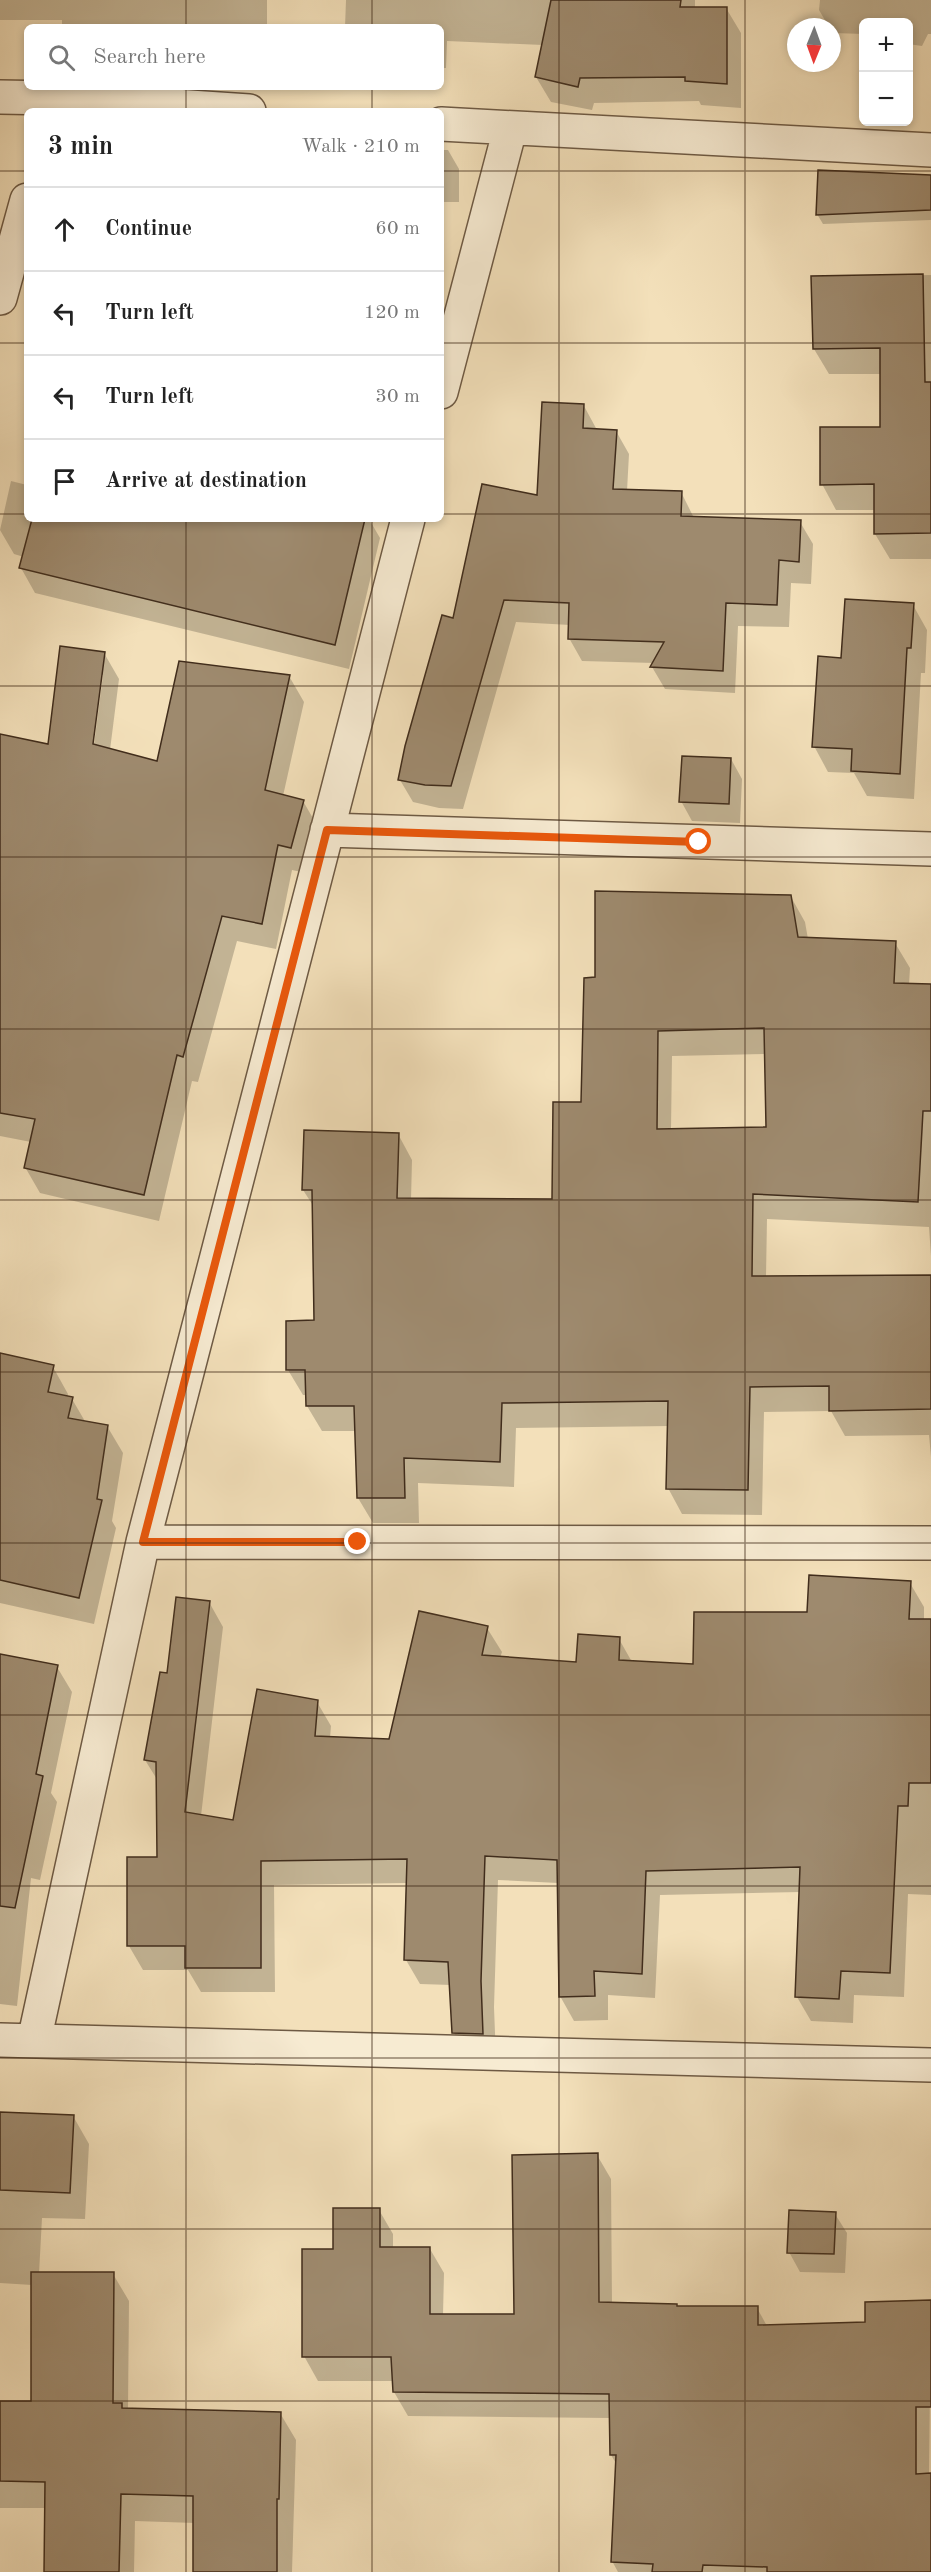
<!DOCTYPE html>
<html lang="en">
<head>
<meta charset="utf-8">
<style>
  :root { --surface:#fff; --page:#f6f6f6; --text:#222; --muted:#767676; --line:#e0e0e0 }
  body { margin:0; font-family:"Old Standard TT",serif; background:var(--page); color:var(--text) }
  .controls { position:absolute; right:18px; top:18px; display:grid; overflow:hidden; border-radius:9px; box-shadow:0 3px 9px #0003 }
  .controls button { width:54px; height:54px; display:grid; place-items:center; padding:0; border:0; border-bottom:2px solid var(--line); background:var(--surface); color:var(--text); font:30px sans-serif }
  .compass { position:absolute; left:787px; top:18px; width:54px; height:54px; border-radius:50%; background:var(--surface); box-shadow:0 3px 9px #0003; rotate:181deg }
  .stop { position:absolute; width:18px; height:18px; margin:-14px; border:4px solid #ea580c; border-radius:50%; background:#fff }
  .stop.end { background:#ea580c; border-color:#fff; box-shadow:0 2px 6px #0008 }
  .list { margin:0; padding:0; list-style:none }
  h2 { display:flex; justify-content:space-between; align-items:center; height:78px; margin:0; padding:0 24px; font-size:26px }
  h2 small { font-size:20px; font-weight:400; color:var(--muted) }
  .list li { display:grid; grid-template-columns:39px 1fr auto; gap:18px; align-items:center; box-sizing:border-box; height:84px; padding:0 24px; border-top:2px solid var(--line) }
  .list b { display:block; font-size:22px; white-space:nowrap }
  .list em { font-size:20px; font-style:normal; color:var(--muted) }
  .icon { flex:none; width:33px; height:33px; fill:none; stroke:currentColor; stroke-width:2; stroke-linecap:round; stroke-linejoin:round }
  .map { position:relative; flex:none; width:931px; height:2572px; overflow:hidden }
  .search { position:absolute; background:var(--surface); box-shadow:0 3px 9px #0003; left:24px; top:24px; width:420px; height:66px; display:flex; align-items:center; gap:15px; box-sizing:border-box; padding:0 21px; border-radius:9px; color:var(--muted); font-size:22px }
  .panel { position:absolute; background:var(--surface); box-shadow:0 3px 9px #0003; left:24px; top:108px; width:420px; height:414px; border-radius:9px }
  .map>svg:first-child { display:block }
  .shadow { fill:#0003; fill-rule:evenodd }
  .building { fill:#9e8a6e; stroke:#412d1c; stroke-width:1.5; fill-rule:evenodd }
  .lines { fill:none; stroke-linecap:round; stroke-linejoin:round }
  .minor-casing { stroke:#6e5a44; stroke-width:36 }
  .minor { stroke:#f7ebd2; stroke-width:33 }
  .route { stroke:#ea580c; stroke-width:8 }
  .grid { fill:none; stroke:#412d1c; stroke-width:1.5; stroke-opacity:0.55 }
</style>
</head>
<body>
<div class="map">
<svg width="931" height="2572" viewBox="0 0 931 2572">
  <rect width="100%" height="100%" fill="#f3e0ba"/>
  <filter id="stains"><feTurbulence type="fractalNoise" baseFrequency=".00333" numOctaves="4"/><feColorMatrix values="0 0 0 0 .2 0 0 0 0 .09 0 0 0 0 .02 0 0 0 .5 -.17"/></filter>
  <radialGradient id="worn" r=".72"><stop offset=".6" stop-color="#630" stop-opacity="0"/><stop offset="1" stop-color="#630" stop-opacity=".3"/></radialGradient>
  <path class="shadow" d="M0,0H267V27H62V20H0Z
    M346,0H695V9L726,8L741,33V108L701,105L699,101L594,103L592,110L551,102L536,77L543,45L447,41L446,68H441V27H345Z
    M820,0H931V34H928L922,46L908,44V22H864V34L833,33L832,27H829L819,10Z
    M441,150H448L459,169V202H441Z
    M931,177V220L823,224L817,214Z
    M931,275V559H890L875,534V510H836L822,484L882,428V374H829L814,349L813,277Z
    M584,406L597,430L616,431L629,454L627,491L681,492L694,518L800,522L813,544L811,584L791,583L789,627L738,626L735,693L665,689L652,667L654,663L582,661L569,638L570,625L516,622L463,809L439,808L413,802L400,780L455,620L538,497Z
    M11,481L27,485V519H369L380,538L349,669L35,593L21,568L24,557L14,554L0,530Z
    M913,605L927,630L925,673H921L914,799L867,796L854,773L828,772L814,746Z
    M104,653L119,679L110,750L158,763L289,676L304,702L283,796L303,801L318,827L306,873L292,870L276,949L237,941L198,1082L192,1081L159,1221L40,1193L25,1167L31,1142L0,1136V735L49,745ZM100,675H103L93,752L90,751Z
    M731,759L742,779L740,823L692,821L681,801Z
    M791,897L805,922L808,939L895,943L910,968L909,985H931V1256L929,1227L767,1219L766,1277H931V1457L929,1435L845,1436L831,1411L764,1412L762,1515L682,1514L668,1488L669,1426L516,1428L514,1487L418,1483L419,1523H373L358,1498L357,1431H322L307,1406V1395H303L288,1370L315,1322L314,1207L303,1190L398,1134L412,1160L411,1200L554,1201L583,1103L596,979ZM766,1054L768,1128L671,1130L672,1056Z
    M0,1354L53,1367L68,1394L67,1398L72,1399L86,1423L107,1426L123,1453L112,1521L116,1528L94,1624L0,1603Z
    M910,1583L924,1607V1621H931V1895L908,1894L904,1997L854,1995L853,2023L811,2021L797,1997L801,1892L660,1895L655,1998L608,1995V2020L574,2021L560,1996L558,1883L498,1880L494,2007L496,2058L468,2057L454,2033L451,1985L420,1984L406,1960L408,1883L274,1885L275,1992H201L188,1970H143L129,1946L128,1859H158V1781L145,1760L169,1675L209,1602L223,1627L201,1816L234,1821L317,1702L331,1726L330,1738L391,1741L487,1628L502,1652L500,1658L577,1664L619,1639L632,1662L695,1666L809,1613Z
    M0,1655L57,1667L72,1692L51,1793L57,1802L40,1880L31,1878L17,2006L0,2004Z
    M0,2113L73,2116L89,2144L85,2219L42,2218L39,2274H113L129,2301L128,2409L280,2413L296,2440L292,2572H195V2523L135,2521L134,2572H45L46,2508H0V2402L33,2403L32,2285L0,2283Z
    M597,2155L611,2179L612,2304L677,2308H757L767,2326L866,2323L931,2301L929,2475H931V2572H618L612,2561L617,2465L611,2455L610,2418L408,2416L394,2392V2381H318L304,2356L335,2250L379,2210L393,2234V2248L430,2249L444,2273L443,2315H516Z
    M835,2214L847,2233L845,2273L800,2272L789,2252Z"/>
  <path class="building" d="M551,0H681L680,7H727V84L685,81V77L580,78L578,87L535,77Z
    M818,170L931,175V210L816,215Z
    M923,274L925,382H931V533L874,534V484L820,485V427H880V348L813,349L811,276Z
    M542,402L584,404L583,428L617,430L613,489L682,491L681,516L801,520L799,562L779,560L777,605L726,603L723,671L650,667L664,642L568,639L569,603L504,600L451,786L425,785L398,780L405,746L442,615L453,618L482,484L537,495Z
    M32,519H365L335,645L19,568Z
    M845,599L914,603L911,648H907L900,774L851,771L852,749L812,747L818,656L841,658Z
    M60,646L105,652L93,744L157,761L179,661L290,675L265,790L304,800L291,848L278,845L262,924L222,916L183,1057L177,1055L144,1195L24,1168L35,1119L0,1113V734L48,744Z
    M682,756L731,758L729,804L679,802Z
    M595,891L791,895L798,937L896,941L894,983L931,984V1111H923L918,1202L753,1194L752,1276L931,1275V1409L829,1411V1386L750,1387L748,1490L666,1489L668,1401L502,1403L500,1462L404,1458L405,1498H357L354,1406H306L305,1370H286V1321L314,1320L312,1190H302L304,1130L399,1133L397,1198L552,1199L553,1102H581L584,978L595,977ZM764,1028L766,1127L657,1129L658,1031Z
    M0,1353L54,1365L48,1392L73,1397L68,1418L108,1425L97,1499L102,1500L79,1598L0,1580Z
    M809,1575L911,1581L909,1619H931V1783H909L908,1806H898L890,1973L841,1971L839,1999L795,1997L800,1867L646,1871L642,1974L594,1971L595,1996L559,1997L557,1860L485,1856L481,1981L483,2034L452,2033L448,1962L404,1960L407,1859L261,1861V1968H185V1946H127V1857H157L156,1762L144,1760L160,1672L167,1673L176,1597L210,1601L185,1812L233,1820L257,1689L318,1700L315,1736L389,1739L419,1611L488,1626L482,1655L576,1662L578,1634L620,1637L619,1660L693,1664L694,1612H807Z
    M0,1654L58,1665L36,1774L43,1776L15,1908L0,1906Z
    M0,2112L74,2115L70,2193L0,2190Z
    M598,2153L599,2302L677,2304V2306H758V2325L865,2322V2302L931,2300V2407H916V2474L931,2473V2572H767V2567L703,2565L702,2572H652L653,2564L611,2562L616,2455H610L609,2394L393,2392L391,2357H302V2249H333V2208H380V2247H430V2314H514L512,2155Z
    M789,2210L836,2212L834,2254L787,2253Z
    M31,2272H114L113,2403H122V2408L281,2412L279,2499H277V2572H193V2496L121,2494L119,2572H44L45,2482L0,2481V2401H31Z"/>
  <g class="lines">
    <g class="minor-casing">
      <path id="minor" d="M0,97L55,98L249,111
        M441,124L931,150
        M0,298L27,200
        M441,392L510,129
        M327,830L931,849
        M143,1542L931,1543
        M0,2040L931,2065
        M34,2041L143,1542L408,519"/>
    </g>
    <use href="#minor" class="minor"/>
  </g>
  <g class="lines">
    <path class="route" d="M358,1542H143L327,830L699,842"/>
  </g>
  <path class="grid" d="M186,0V27M372,0V27M559,0V2572M745,0V2572M186,87V111M372,87V111M0,171H27M441,171H931M0,343H27M441,343H931M0,514H27M441,514H931M186,519V2572M372,519V2572M0,686H931M0,857H931M0,1029H931M0,1200H931M0,1372H931M0,1543H931M0,1715H931M0,1886H931M0,2058H931M0,2229H931M0,2401H931"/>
  <rect width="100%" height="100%" filter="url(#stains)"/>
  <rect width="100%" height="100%" fill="url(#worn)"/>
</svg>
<div class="controls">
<button>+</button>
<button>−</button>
</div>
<svg class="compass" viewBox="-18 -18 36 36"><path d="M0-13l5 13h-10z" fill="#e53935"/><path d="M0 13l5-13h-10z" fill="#767676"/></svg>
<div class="stop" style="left:699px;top:842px"></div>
<div class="stop end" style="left:358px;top:1542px"></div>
<div class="search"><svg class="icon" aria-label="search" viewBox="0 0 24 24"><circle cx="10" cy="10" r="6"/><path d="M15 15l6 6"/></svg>Search here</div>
<section class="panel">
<h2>3 min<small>Walk · 210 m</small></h2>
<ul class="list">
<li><svg class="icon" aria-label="ahead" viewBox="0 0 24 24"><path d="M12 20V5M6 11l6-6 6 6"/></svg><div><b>Continue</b></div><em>60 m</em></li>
<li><svg class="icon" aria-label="left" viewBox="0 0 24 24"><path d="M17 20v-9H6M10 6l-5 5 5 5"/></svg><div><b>Turn left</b></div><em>120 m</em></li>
<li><svg class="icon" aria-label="left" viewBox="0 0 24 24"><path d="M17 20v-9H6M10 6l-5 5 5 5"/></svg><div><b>Turn left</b></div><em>30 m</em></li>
<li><svg class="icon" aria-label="arrive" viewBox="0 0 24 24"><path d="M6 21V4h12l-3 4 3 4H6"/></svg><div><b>Arrive at destination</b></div></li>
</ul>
</section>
</div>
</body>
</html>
